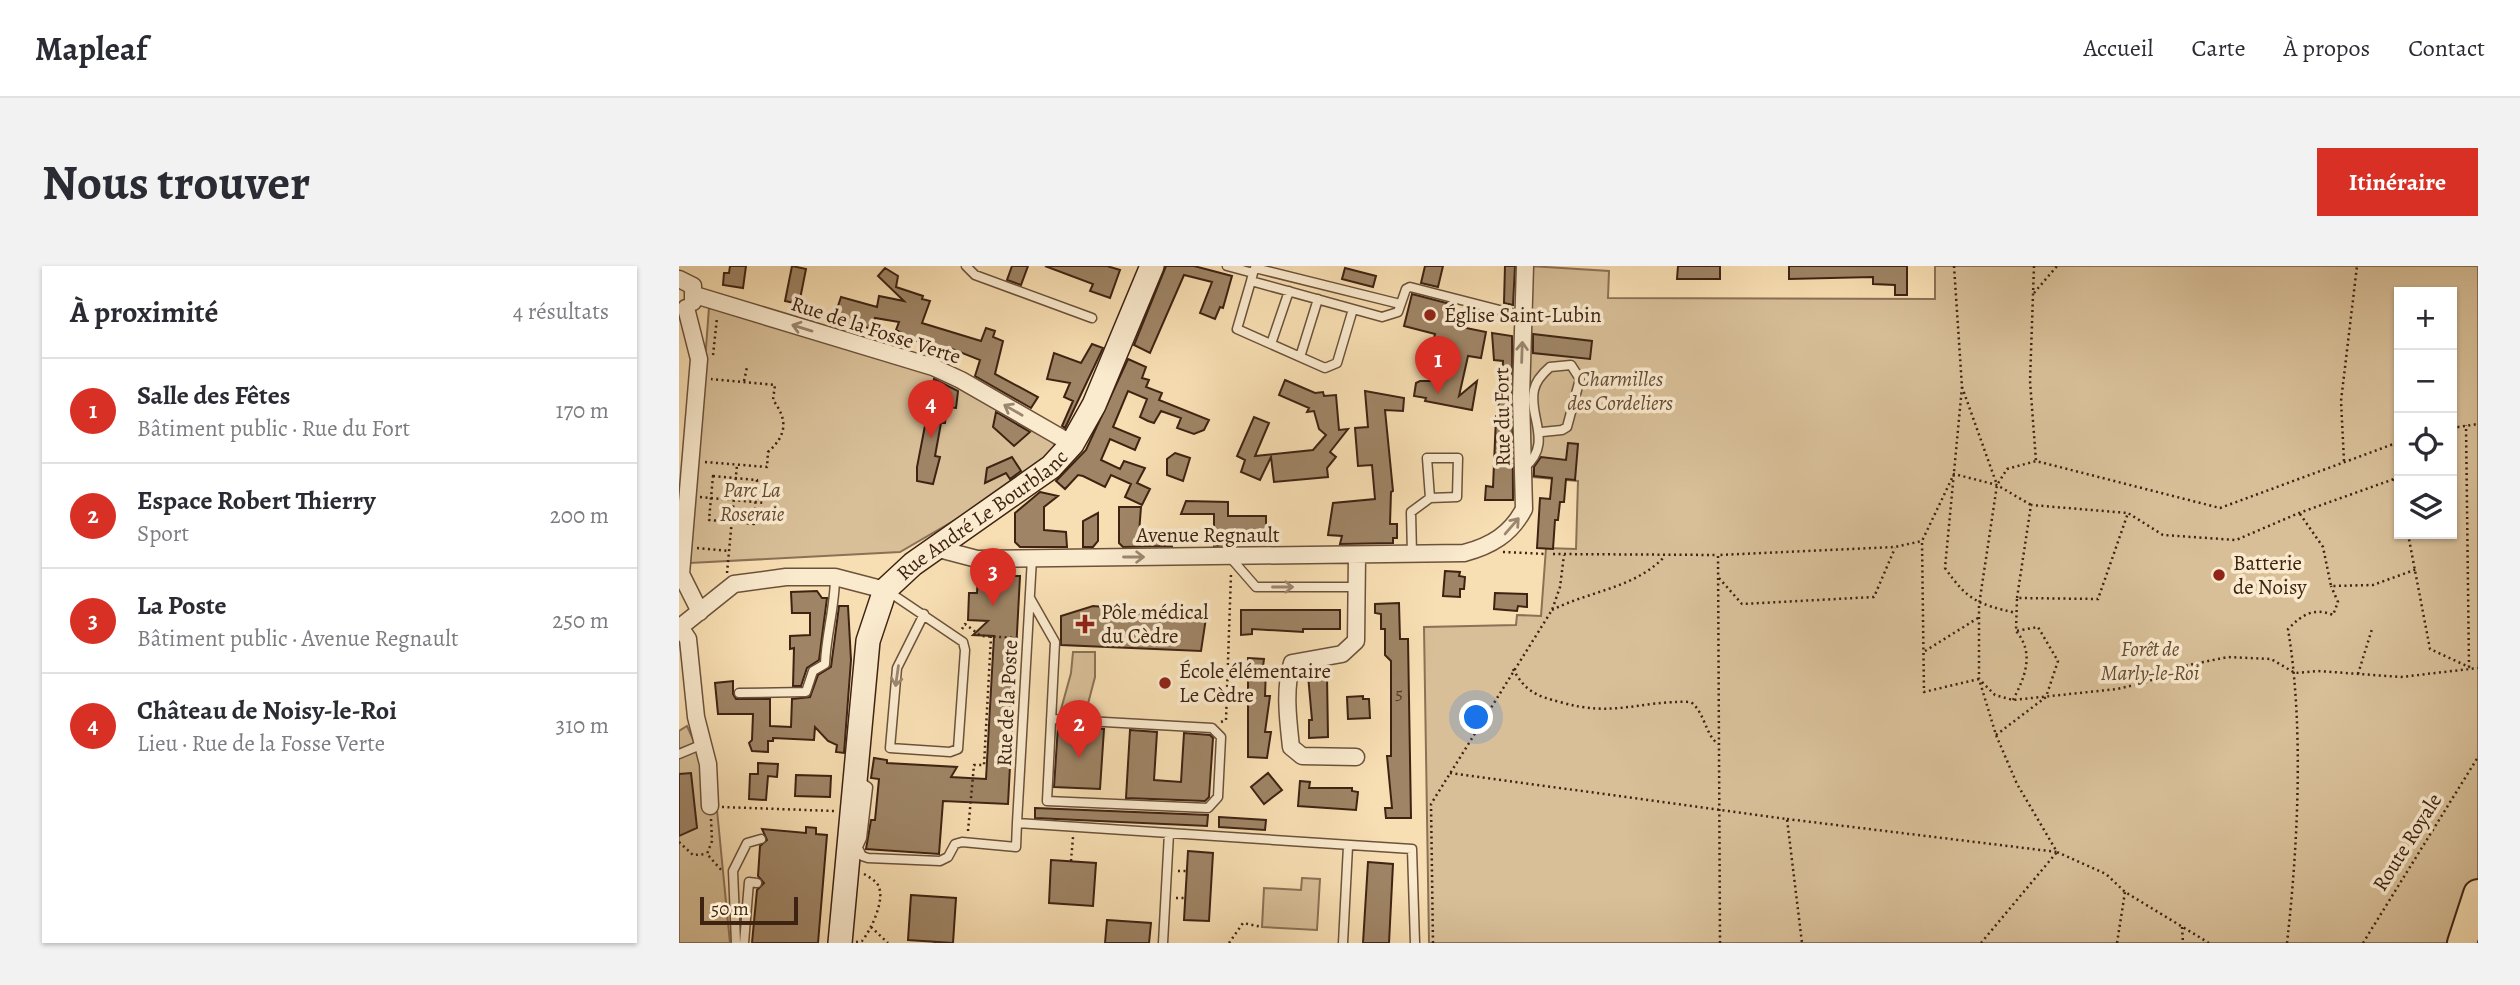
<!DOCTYPE html>
<html lang="fr">
<head>
<meta charset="utf-8">
<style>
  :root { --surface:#fff; --page:#f2f2f3; --text:#2b2b33; --muted:#7c7c81; --line:#e1e1e2; --accent:#d93025 }
  body { margin:0; font-family:Alegreya,serif; background:var(--page); color:var(--text) }
  .controls { position:absolute; right:21px; top:21px; display:grid; overflow:hidden; border-radius:0px; box-shadow:0 2px 5px #0004 }
  .controls button { width:63px; height:63px; display:grid; place-items:center; padding:0; border:0; border-bottom:2px solid var(--line); background:var(--surface); color:var(--text); font:35px sans-serif }
  .scale { position:absolute; left:21px; bottom:18px; width:98px; box-sizing:border-box; padding-left:7px; border:4px solid #3e2313; border-top:0; font-size:19px; line-height:24px; white-space:nowrap; color:#3e2313; -webkit-text-stroke:5px #faeace; paint-order:stroke }
  .you { position:absolute; left:798px; top:452px; width:24px; height:24px; margin:-18px; border:5px solid #fff; border-radius:50%; background:#1a73e8; box-shadow:0 0 0 10px #1a73e833 }
  .badge { display:grid; place-items:center; width:46px; height:46px; border-radius:50%; background:var(--accent); color:#fff; font-size:23px; font-weight:700 }
  .pin { position:absolute; translate:-50% -58px; filter:drop-shadow(0 2px 4px #0008) }
  .pin::after { content:''; position:absolute; top:37px; width:24px; height:21px; background:inherit; clip-path:polygon(0 0,100% 0,50% 100%) }
  .list { margin:0; padding:0; list-style:none }
  h2 { display:flex; justify-content:space-between; align-items:center; height:91px; margin:0; padding:0 28px; font-size:30px }
  h2 small { font-size:23px; font-weight:400; color:var(--muted) }
  .list li { display:grid; grid-template-columns:46px 1fr auto; gap:21px; align-items:center; box-sizing:border-box; height:105px; padding:0 28px; border-top:2px solid var(--line) }
  .list b { display:block; font-size:26px; white-space:nowrap }
  .list p { margin:0; font-size:23px; white-space:nowrap; color:var(--muted) }
  .list em { font-size:23px; font-style:normal; color:var(--muted) }
  .icon { flex:none; width:38px; height:38px; fill:none; stroke:currentColor; stroke-width:2; stroke-linecap:round; stroke-linejoin:round }
  .map { position:relative; flex:none; width:1799px; height:677px; overflow:hidden; border-radius:0px }
  header { display:flex; align-items:center; gap:42px; box-sizing:border-box; height:98px; padding:0 35px; background:var(--surface); border-bottom:2px solid var(--line) }
  header strong { font-size:33px }
  nav { display:flex; gap:38px; margin-inline-start:auto; font-size:24px }
  .intro { display:flex; align-items:center; justify-content:space-between; box-sizing:border-box; height:168px; padding:0 42px }
  h1 { margin:0; font-size:49px }
  .button { padding:18px 32px; border-radius:0px; background:var(--accent); color:#fff; font-size:24px; font-weight:700 }
  main { display:flex; gap:42px; padding:0 42px }
  aside { flex:1; background:var(--surface); border-radius:0px; box-shadow:0 2px 5px #0004 }
  .map>svg:first-child { display:block }
  .green { fill:#d8bf98; stroke:#8b7156; stroke-width:2; fill-rule:evenodd }
  .building { fill:#9f8566; stroke:#3e2313; stroke-width:2 }
  .lines { fill:none; stroke-linecap:round; stroke-linejoin:round }
  .lane-casing { stroke:#6c523b; stroke-width:11 }
  .street-casing { stroke:#6c523b; stroke-width:19 }
  .secondary-casing { stroke:#3e2313; stroke-width:26 }
  .highway-casing { stroke:#3e2313; stroke-width:32 }
  .path { stroke:#3e2313; stroke-width:2.5; stroke-dasharray:2 3.5; stroke-linecap:butt }
  .lane { stroke:#faeace; stroke-width:8 }
  .street { stroke:#faeace; stroke-width:16 }
  .secondary { stroke:#faeace; stroke-width:23 }
  .highway { stroke:#f8dfb3; stroke-width:28 }
  .oneway { stroke:#9c8670 }
  .poi-dot { fill:#8f2418; stroke:#faeace; stroke-width:2.5 }
  .labels { text-anchor:middle; dominant-baseline:central; stroke-width:7; stroke-linejoin:round; paint-order:stroke }
  .number-label { font-size:18px; fill:#563c28 }
  .poi-label { font-size:21px; fill:#3e2313; stroke:#faeace; text-anchor:start }
  .street-label { font-size:21px; fill:#3e2313; stroke:#faeace }
  .park-label { font-size:21px; font-style:italic; fill:#644a34; stroke:#faeace }
</style>
</head>
<body>
<header>
<strong>Mapleaf</strong>
<nav><a>Accueil</a><a>Carte</a><a>À propos</a><a>Contact</a></nav>
</header>
<div class="intro"><h1>Nous trouver</h1><a class="button">Itinéraire</a></div>
<main>
<aside>
<h2>À proximité<small>4 résultats</small></h2>
<ul class="list">
<li><span class="badge">1</span><div><b>Salle des Fêtes</b><p>Bâtiment public · Rue du Fort</p></div><em>170 m</em></li>
<li><span class="badge">2</span><div><b>Espace Robert Thierry</b><p>Sport</p></div><em>200 m</em></li>
<li><span class="badge">3</span><div><b>La Poste</b><p>Bâtiment public · Avenue Regnault</p></div><em>250 m</em></li>
<li><span class="badge">4</span><div><b>Château de Noisy-le-Roi</b><p>Lieu · Rue de la Fosse Verte</p></div><em>310 m</em></li>
</ul>
</aside>
<div class="map">
<svg width="1799" height="677" viewBox="0 0 1799 677">
  <rect width="100%" height="100%" fill="#f8dfb3"/>
  <filter id="stains"><feTurbulence type="fractalNoise" baseFrequency=".00286" numOctaves="4"/><feColorMatrix values="0 0 0 0 .2 0 0 0 0 .09 0 0 0 0 .02 0 0 0 .5 -.17"/></filter>
  <radialGradient id="worn" r=".72"><stop offset=".6" stop-color="#630" stop-opacity="0"/><stop offset="1" stop-color="#630" stop-opacity=".3"/></radialGradient>
  <path class="green" d="M851,0L930,5L929,32L1256,33V0H1799V677H750L745,361L837,359L838,349L862,350L867,282L897,283L899,215L854,211L857,191L849,190ZM1720,26H1773V268H1720Z
    M30,41L256,109L371,174L379,182L302,239L221,286L11,297Z
    M394,386H416V411L406,449L381,447L392,407Z
    M8,460L23,493L28,544H38L51,677H0V465Z
    M623,612L641,613L638,664L583,661L585,622L622,624Z"/>
  <path class="building" d="M51,0H67L64,22L44,19L45,7H50Z
    M113,0L127,3L120,38L106,35Z
    M333,0H349L342,19L328,14Z
    M366,0H428L441,4L431,32L411,25L414,18Z
    M487,0H515L553,10L544,42L541,41L536,53L521,47L533,16L505,9L471,87L455,79Z
    M746,0H764L759,21L742,17Z
    M826,0H836L834,39L825,37Z
    M999,0H1041V13H998Z
    M1110,0H1228V29H1216V19L1194,18V11L1110,13Z
    M206,2L219,10L217,21L244,30L243,33L251,35L243,57L302,75L307,62L316,65L314,71L324,75L316,108L359,131L352,142L296,110L301,94L271,82L268,94L252,89L254,83L217,64L220,56L196,52L193,63L155,52L162,31L198,41L200,30L225,35L199,10Z
    M666,2L697,10L694,21L663,13Z
    M733,28L775,39L771,53L788,56L787,62L807,66L802,92L789,90L780,130L798,115L793,144L746,135L747,132L735,130L737,117L741,115H761L767,92L751,88L756,68L725,60Z
    M813,67L833,70L834,234H806L807,220L814,221L817,151L821,155L818,122H823L824,95L815,94Z
    M854,68L913,75L911,93L854,87Z
    M413,78L424,82L386,162L383,160L394,135L385,131L391,117L368,113L375,87L402,97Z
    M449,93L467,101L463,112L470,114L467,121L483,127L480,134L530,154L525,164L515,168L498,162L502,152L482,145L475,157L469,155L461,151L468,133L449,125L434,161L461,172L456,184L431,173L422,194L441,203L445,195L466,202L458,217L471,223L463,239L446,231L452,218L432,209L426,221L404,210L399,209L386,223L377,215L407,184Z
    M255,113L279,125L277,142L268,141L266,157H262L256,190L261,191L254,218L238,215V201Z
    M606,114L636,127L644,126L645,130L657,129L660,164L669,163L651,186L657,191L648,202L649,211L595,216L592,191L581,214L562,206L566,194L558,190L575,151L590,157L576,190L634,184L647,169L640,163L635,145L628,146L630,142L600,129Z
    M686,125L725,132L724,145L706,144L714,225L712,226L711,258H718V272H714V277L661,278L663,270L649,269L654,237L696,233L693,199L679,200L676,162L689,161Z
    M317,146L351,166L335,180L314,161Z
    M889,177L899,178L896,214L887,213L885,236H881L879,254H876L874,283L858,282L861,232L871,233L873,212L855,210V201L862,191L887,194Z
    M496,187L511,192L504,215L488,209V193Z
    M333,191L342,205L331,213L327,207L306,217L308,202Z
    M361,226L379,230L365,241V264L387,266L388,281H341L336,276V247Z
    M507,235L549,236V250H587V265H556V279L535,280V248H502Z
    M440,241H462L460,267H493V280L444,281L440,277Z
    M419,247V275L414,281H404V255Z
    M766,305L781,306L780,310L786,311L785,323H781V331L764,330Z
    M299,309L341,310L329,538L264,535L260,588L187,583L192,554H196L200,513L192,512L195,492L208,494V497L278,501L272,511L307,513L315,370L294,369L309,355L289,354L290,327H298Z
    M138,325L143,332H148L140,394L128,402L122,420H114L115,382L111,383V370L131,369V347H113L112,326Z
    M816,327L848,328V341L839,340L838,345L815,343Z
    M720,337L721,373H729L732,552H707L706,542H713L708,490H712V395L706,389V363H702V348L696,347V338Z
    M160,340H169L172,394L165,487L157,486L158,479L149,475L136,461L135,474L94,472V475H89V486L73,485L70,477L73,474L74,448H39L36,417L54,415V428L57,433H91V460L112,461L113,433L131,431L139,409L152,401Z
    M414,340L425,341V346L527,352L522,385L382,379V350Z
    M562,344H661V363H624V366L573,363V368L562,369Z
    M569,392L585,393L584,401L587,402L586,430H591L586,466H592L588,492L569,491Z
    M629,409H648L649,471L630,472V454H633Z
    M684,430V433H690L691,452L669,453L668,431Z
    M379,460L425,463L421,523L375,521Z
    M451,464L478,466L475,514L502,516L505,467L531,469L534,472L530,531L526,535L447,532Z
    M79,497L99,498L98,511L89,510L87,534L70,533L71,508H79Z
    M12,507L18,562L0,570V508Z
    M589,507L603,524L585,538L572,521Z
    M117,509L152,510L151,531L116,530Z
    M621,515L631,516L630,522H673V525L679,526L677,544L619,540Z
    M356,542L529,549L528,560L356,552Z
    M540,551L587,554L586,564L540,561Z
    M127,561L137,562V568L148,569L139,677H73L78,624L85,617L79,610L81,580L88,574L83,563L127,567Z
    M509,585L534,587L530,655L505,654Z
    M372,594L417,597L414,640L370,637Z
    M689,596L714,598L710,677H684Z
    M232,629L277,632L274,677L229,674Z
    M428,654L472,657L470,677H426Z"/>
  <g class="lines">
    <g class="lane-casing">
      <path id="lane" d="M287,0L296,9L413,52
        M548,0L574,7
        M574,7L572,15L703,51L719,46L727,23L731,21L844,50
        M574,7L576,2L721,38
        M572,15L558,63L646,102L658,97L674,43
        M592,78L610,25
        M621,91L639,33
        M845,202C875,177 849,151 855,124C857,114 864,107 871,101L892,99L901,113L888,161L883,164L863,166
        M733,288L732,246L751,232L748,192H779L778,231L751,232
        M550,290L577,321H678
        M210,326L284,376L286,384L279,483L271,486L211,482L218,402L245,348
        M351,332L376,376L368,535L529,542L539,531L542,471L533,462L372,453
        M60,427L127,426L134,405L146,398C147,369 156,341 156,311
        M0,488L24,478
        M338,557L353,292
        M178,583L183,572L189,521L179,514
        M180,584L183,590L189,592L261,595L269,591L276,578L283,576L337,581L338,557L733,583L736,677
        M57,677L54,605L68,577L82,573
        M65,677L70,616L78,617
        M484,677L490,567
        M664,677L669,580"/>
    </g>
    <g class="street-casing">
      <path id="street" d="M0,13L14,20V36
        M16,29L254,101L282,114L393,178
        M7,42L20,93L2,308L21,346
        M256,282L298,293L785,287C812,280 832,268 845,243L842,131L846,0
        M1,361L9,373L17,451L29,498L31,540
        M0,362L55,318L107,311H156L206,324
        M677,491L623,490L612,481C609,454 605,423 613,397L663,388L677,375L678,289"/>
    </g>
    <g class="secondary-casing">
      <g id="secondary">
        <path id="s1" d="M161,677L189,375L206,324L234,298L372,201L393,178L415,139L473,0"/>
      </g>
    </g>
    <g class="highway-casing">
      <path id="highway" d="M1783,677L1799,628"/>
    </g>
    <path class="path" d="M1275,0L1283,121L1318,219
      M1355,0L1351,115L1357,195
      M1355,27L1378,0
      M34,89L38,52
      M65,115L68,101
      M1283,121L1266,302C1289,335 1299,338 1337,347
      M1773,162L1799,158
      M1665,195L1662,135L1678,0
      M26,196L88,201L89,186C108,169 109,154 94,134L96,119L32,113
      M34,210L78,214L75,258L30,254Z
      M1715,213L1720,234
      M21,231L86,237
      M1621,248L1644,281L1652,320L1694,319L1738,303
      M1729,268L1751,383L1790,401L1787,159
      M18,282L50,285
      M824,286L867,288
      M874,288L1039,289
      M48,307L58,199
      M1040,312L1063,338L1195,331L1216,282
      M1338,332L1352,239L1449,247
      M873,344C910,325 957,322 986,290
      M283,363L286,358L302,370L339,372
      M1246,385L1299,352
      M834,403C846,425 857,430 881,436C935,452 961,434 1012,436C1026,447 1026,468 1039,478
      M1679,408L1693,363
      M1300,413L1245,426L1243,275L1275,208L1318,219L1352,239
      M1303,416L1316,429L1334,434L1438,423L1468,416L1505,400L1549,391L1592,393L1616,407L1639,405L1722,411L1799,402
      M1334,434C1346,411 1356,387 1337,365
      M542,456L547,454L552,308
      M1317,469L1367,431L1379,395L1359,361L1337,365L1338,332L1419,333L1449,247L1484,269L1557,274L1620,247L1715,213L1720,201
      M771,507L1108,553L1123,677
      M43,541L155,545
      M32,553L33,575L28,588L44,606
      M1108,553L1378,586
      M289,565L295,499H305L312,371
      M0,576L14,589L28,588
      M392,595L394,571
      M499,605H508
      M497,632H506
      M192,661L209,677
      M1503,661L1504,677
      M177,676L183,675C192,664 207,633 199,619C196,614 190,611 185,608
      M256,677V676
      M550,677L564,657L583,661
      M754,677L752,538L873,344L881,321L885,289
      M1041,677L1039,289L1216,281L1243,275
      M1302,677L1378,586
      M1438,677L1446,626
      M1530,677L1446,626L1427,608L1378,586L1338,518L1317,469L1300,413V339L1318,219L1328,203L1357,195L1541,242L1720,176
      M1608,677C1619,579 1625,460 1609,363C1623,349 1634,341 1654,349L1659,336L1652,320
      M1684,677L1799,491"/>
    <use href="#lane" class="lane"/>
    <use href="#street" class="street"/>
    <use href="#secondary" class="secondary"/>
    <use href="#highway" class="highway"/>
  </g>
  <defs><path id="oneway-shaft" d="M-6 0H5M1.5-3L5.5 0L1.5 3" fill="none" stroke-width="1.6" stroke-linecap="round" stroke-linejoin="round" transform="scale(1.75)"/></defs>
  <g class="oneway">
    <use href="#oneway-shaft" transform="translate(123 62) rotate(-163)"/>
    <use href="#oneway-shaft" transform="translate(843 86) rotate(-88)"/>
    <use href="#oneway-shaft" transform="translate(334 144) rotate(-150)"/>
    <use href="#oneway-shaft" transform="translate(833 260) rotate(-49)"/>
    <use href="#oneway-shaft" transform="translate(455 291)"/>
    <use href="#oneway-shaft" transform="translate(604 321)"/>
    <use href="#oneway-shaft" transform="translate(218 410) rotate(98)"/>
  </g>
  <g class="poi-dot">
    <circle cx="751" cy="49" r="7"/>
    <circle cx="1540" cy="309" r="7"/>
    <path d="M402.5 347.5h7v7h7v7h-7v7h-7v-7h-7v-7h7z"/>
    <circle cx="486" cy="417" r="7"/>
  </g>
  <g class="labels">
    <g class="number-label">
      <text x="720" y="427">5</text>
    </g>
    <g class="poi-label">
      <text x="765" y="49">Église Saint-Lubin</text>
      <text x="1554" y="297">Batterie<tspan x="1554" dy="24">de Noisy</tspan></text>
      <text x="422" y="346">Pôle médical<tspan x="422" dy="24">du Cèdre</tspan></text>
      <text x="500" y="405">École élémentaire<tspan x="500" dy="24">Le Cèdre</tspan></text>
    </g>
    <g class="street-label">
      <text transform="translate(197 64) rotate(18)">Rue de la Fosse Verte</text>
      <text transform="translate(823 151) rotate(-91)">Rue du Fort</text>
      <text stroke="none"><textPath href="#s1" startOffset="480">Rue André Le Bourblanc</textPath></text>
      <text x="529" y="269">Avenue Regnault</text>
      <text transform="translate(328 437) rotate(-87)">Rue de la Poste</text>
      <text transform="translate(1728 576) rotate(-58)">Route Royale</text>
    </g>
    <g class="park-label">
      <text x="941" y="113">Charmilles<tspan x="941" dy="24">des Cordeliers</tspan></text>
      <text x="73" y="224">Parc La<tspan x="73" dy="24">Roseraie</tspan></text>
      <text x="1471" y="383">Forêt de<tspan x="1471" dy="24">Marly-le-Roi</tspan></text>
    </g>
  </g>
  <rect width="100%" height="100%" filter="url(#stains)"/>
  <rect width="100%" height="100%" fill="url(#worn)"/>
</svg>
<div class="controls">
<button>+</button>
<button>−</button>
<button><svg class="icon" aria-label="locate" viewBox="0 0 24 24"><circle cx="12" cy="12" r="6"/><path d="M12 2v4M12 18v4M2 12h4M18 12h4"/></svg></button>
<button><svg class="icon" aria-label="layers" viewBox="0 0 24 24"><path d="M12 4l9 5-9 5-9-5zM3 14l9 5 9-5"/></svg></button>
</div>
<div class="scale">50 m</div>
<div class="you"></div>
<div class="pin badge" style="left:759px;top:128px">1</div>
<div class="pin badge" style="left:400px;top:492px">2</div>
<div class="pin badge" style="left:314px;top:340px">3</div>
<div class="pin badge" style="left:252px;top:172px">4</div>
</div>
</main>
</body>
</html>
